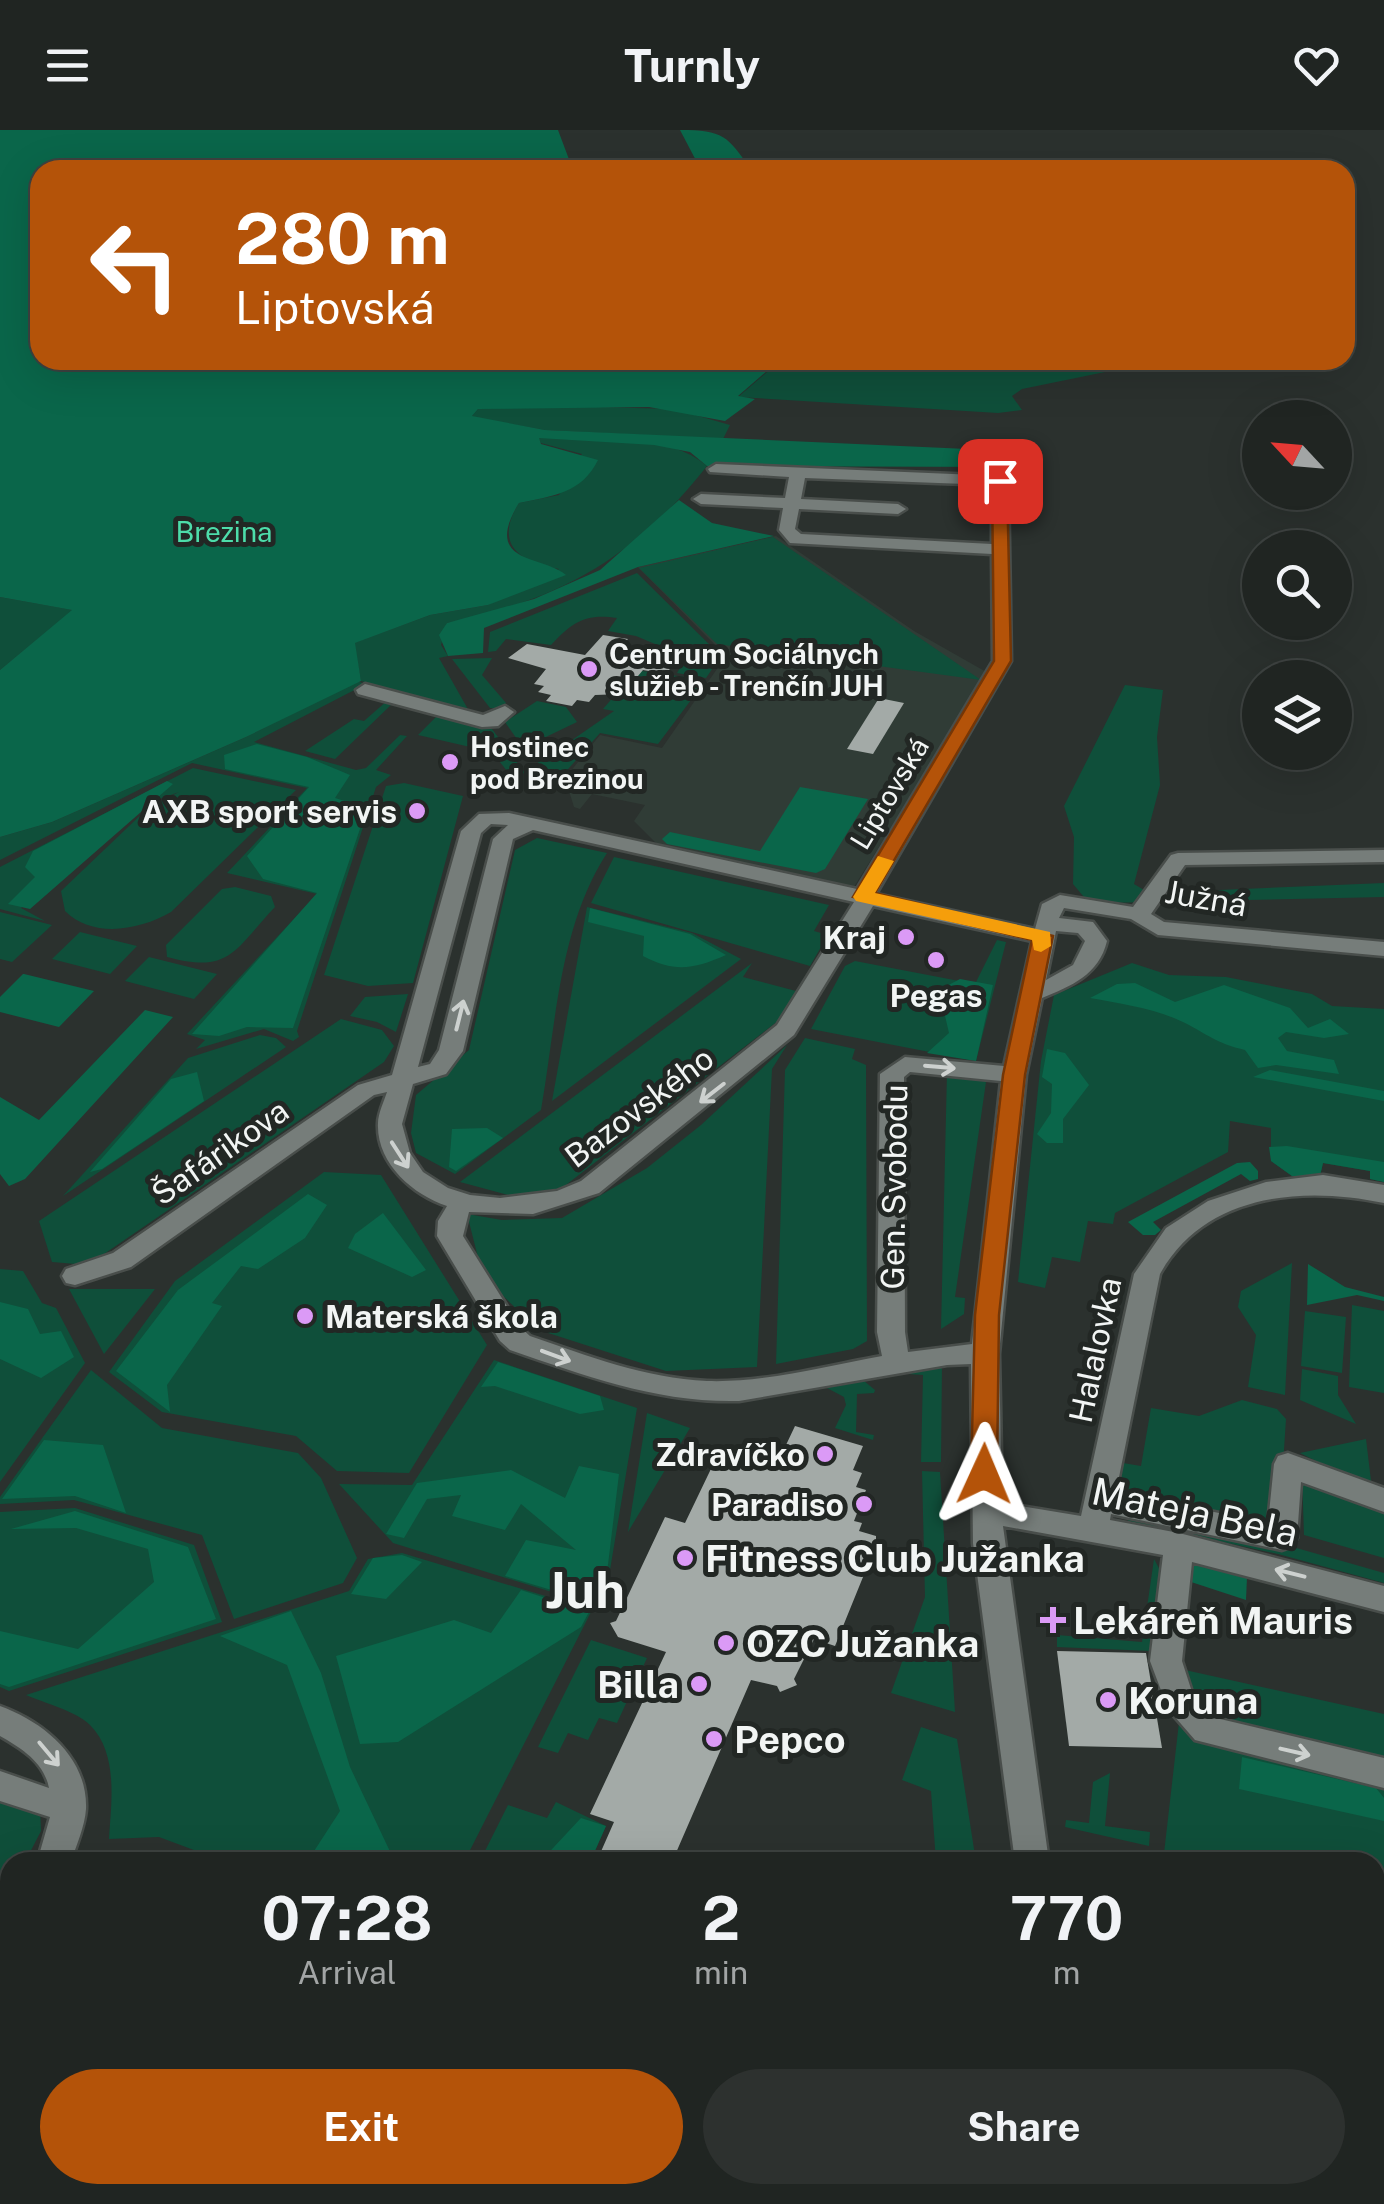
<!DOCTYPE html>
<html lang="en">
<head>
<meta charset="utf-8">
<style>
	:root { --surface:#202522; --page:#2d312f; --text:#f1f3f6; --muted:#a2a5a5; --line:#3d4240; --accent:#b45309 }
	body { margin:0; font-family:"Public Sans",sans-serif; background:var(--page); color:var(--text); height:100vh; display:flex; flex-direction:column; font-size:38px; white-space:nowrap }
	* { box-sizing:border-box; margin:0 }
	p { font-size:32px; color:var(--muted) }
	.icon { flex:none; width:55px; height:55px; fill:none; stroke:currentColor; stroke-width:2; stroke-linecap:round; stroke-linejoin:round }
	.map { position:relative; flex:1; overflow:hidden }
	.sheet { position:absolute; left:0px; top:1722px; width:1385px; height:352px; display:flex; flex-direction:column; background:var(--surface); border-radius:30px 30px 0 0; box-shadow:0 10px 40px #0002,0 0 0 2px var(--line) }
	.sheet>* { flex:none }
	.guide { position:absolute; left:30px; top:30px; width:1325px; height:210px; border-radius:30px; box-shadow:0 10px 40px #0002,0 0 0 2px var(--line); background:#b45309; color:#fff; overflow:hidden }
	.needle { width:65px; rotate:296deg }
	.tools { position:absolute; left:1242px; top:270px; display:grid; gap:20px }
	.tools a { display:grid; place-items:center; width:110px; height:110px; border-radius:50%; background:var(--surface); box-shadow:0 10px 40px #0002,0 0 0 2px var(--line); font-size:50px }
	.pin { position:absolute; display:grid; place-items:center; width:85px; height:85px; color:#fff; margin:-42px; border-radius:20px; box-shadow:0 5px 15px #0006 }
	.me { position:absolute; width:110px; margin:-55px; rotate:1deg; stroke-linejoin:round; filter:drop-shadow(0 0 8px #0008) }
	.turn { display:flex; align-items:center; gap:35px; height:210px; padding:0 40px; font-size:45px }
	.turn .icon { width:130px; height:130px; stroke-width:2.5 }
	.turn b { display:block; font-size:70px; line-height:85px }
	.eta { display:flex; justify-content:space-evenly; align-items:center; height:170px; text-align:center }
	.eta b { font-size:60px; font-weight:700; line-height:70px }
	.button { display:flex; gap:20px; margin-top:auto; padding:20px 40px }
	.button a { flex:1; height:115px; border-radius:60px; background:var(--accent); color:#fff; font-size:40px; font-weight:700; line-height:115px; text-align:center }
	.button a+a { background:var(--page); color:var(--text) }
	header { display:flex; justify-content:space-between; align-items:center; height:130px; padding:0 40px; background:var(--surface); font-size:45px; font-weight:700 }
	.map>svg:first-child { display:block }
	.built { fill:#303c36 }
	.green { fill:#0f4f3a }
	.forest { fill:#0a664a }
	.building { fill:#a3aaa7 }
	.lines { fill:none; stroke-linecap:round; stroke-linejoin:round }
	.minor-casing { stroke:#494e4b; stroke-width:5 }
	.minor { fill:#767d7a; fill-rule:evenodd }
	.oneway { stroke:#cdd1cf }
	.route { fill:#b45309; stroke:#753606; stroke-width:2.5 }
	.slow { fill:#f59e0b }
	.poi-dot { fill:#db9af6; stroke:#222724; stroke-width:4 }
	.labels { text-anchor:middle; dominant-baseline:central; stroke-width:10; stroke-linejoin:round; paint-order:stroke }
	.far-park-label { font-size:28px; fill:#4dddaa; stroke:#222724 }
	.far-poi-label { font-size:28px; font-weight:bold; fill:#f2f5f4; stroke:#222724; text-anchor:start }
	.far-street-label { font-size:28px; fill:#f2f5f4; stroke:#222724 }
	.poi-label { font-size:32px; font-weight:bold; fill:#f2f5f4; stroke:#222724; text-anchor:end }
	.street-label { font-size:32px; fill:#f2f5f4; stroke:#222724 }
	.near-street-label { font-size:38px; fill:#f2f5f4; stroke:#222724 }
	.near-poi-label { font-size:38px; font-weight:bold; fill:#f2f5f4; stroke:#222724; text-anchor:start }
	.near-district-label { font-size:50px; font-weight:bold; fill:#f2f5f4; stroke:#222724 }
</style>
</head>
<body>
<header><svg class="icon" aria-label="menu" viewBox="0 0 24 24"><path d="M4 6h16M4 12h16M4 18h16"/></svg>Turnly<svg class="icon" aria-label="heart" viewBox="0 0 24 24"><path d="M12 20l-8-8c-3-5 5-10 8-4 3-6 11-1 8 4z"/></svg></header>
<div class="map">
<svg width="1384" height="2074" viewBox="0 0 1384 2074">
	<rect width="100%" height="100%" fill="#2b312e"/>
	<!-- built -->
	<path class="built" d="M776 406 914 501 988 543 852 760 662 719 634 691 645 675 592 664 580 679 574 677 565 648 600 605 662 618 726 526 638 437Z"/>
	<!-- green -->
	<g class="green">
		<path d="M792 230H1153L1154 232 1022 259 1012 266 1022 280 998 283 738 267 773 237Z"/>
		<path d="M556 276 674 279 730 295 723 309 545 300 471 287 478 279Z"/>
		<path d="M550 305C599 309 669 303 707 336 635 428 559 470 447 493L441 515 448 526 439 528 469 581 361 551 354 513 430 485 488 475 559 439C520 432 493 415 519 373L559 365 582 324 541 313 538 308Z"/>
		<path d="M773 407 981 550 717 514 639 438Z"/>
		<path d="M637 443 721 526 706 548 677 543 686 527 636 506 608 501 617 488C586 483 572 492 551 515L506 509 496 521 488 522 490 502Z"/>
		<path d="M0 467 73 480 0 540Z"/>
		<path d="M492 528 482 545 506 573 500 579 490 578 452 529Z"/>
		<path d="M635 540 706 550 658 614 600 603 554 655 533 625 552 615 562 617 614 581 603 579 616 564 626 566 639 550 629 547Z"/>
		<path d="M356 551 366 554 254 612 356 640 366 638 400 605 407 606 376 640 391 645 376 657 297 901 299 907 293 911 264 899 196 919 205 910 187 904 317 764 227 743 307 658 192 633 0 730V707L52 692 246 607Z"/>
		<path d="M1125 555 1163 560 1157 607 1160 655 1134 754 1149 763 1384 753V767L1103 773 1094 779 1073 754 1074 707 1064 676Z"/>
		<path d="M388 570 394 572 335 629 305 621 354 589 364 591Z"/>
		<path d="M537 571 566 577 577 592 523 618 505 592Z"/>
		<path d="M440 583 489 595 525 643 511 646 492 622 418 605Z"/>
		<path d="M193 638 296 660 171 782C140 800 93 809 65 781L61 761 148 678 179 662 154 671 146 670 21 778 45 791 0 779V737Z"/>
		<path d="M404 653 463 666 413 853 368 856 324 845 386 656Z"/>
		<path d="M537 708 607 723C559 797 556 894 541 980L455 1044 416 1023 411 1003 416 965 469 920 515 720Z"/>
		<path d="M614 727 829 775 814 801 828 805 810 836 591 773Z"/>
		<path d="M235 757 271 766 275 777C234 820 231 844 167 827L166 815 222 759Z"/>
		<path d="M587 777 692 803 741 829 552 971Z"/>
		<path d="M0 782 52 795 12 832 0 829Z"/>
		<path d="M80 802 137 816 110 844 52 829Z"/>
		<path d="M997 810 1006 812 976 931 811 899 845 836 855 831 975 854Z"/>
		<path d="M149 827 217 844 194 869 125 851Z"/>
		<path d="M752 833 743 847 796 861 778 891 562 1058 516 1067 460 1052Z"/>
		<path d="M1132 833 1169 845 1226 847 1312 864 1332 876 1384 879V1052L1370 1049V1041L1323 1033 1320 1046H1292L1271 1031V998L1230 991 1228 1022 1115 1083 1113 1094 1088 1091 1080 1132 1052 1127 1045 1158 1018 1152 1041 931 1054 865Z"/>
		<path d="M408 864 396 902 377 892 350 886 365 867Z"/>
		<path d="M341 889 382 900 394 916 384 932 88 1135 52 1132 39 1091Z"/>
		<path d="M260 905 276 908 286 917 63 1066 188 928Z"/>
		<path d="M805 908 855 919 852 929 866 935 867 1211 853 1219 776 1234 785 940Z"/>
		<path d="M787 915 772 939 757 1237 666 1241 539 1200 483 1147 467 1084 502 1090 562 1088 647 1038 701 995Z"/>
		<path d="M947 942 987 945 955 1167 965 1168 964 1184 941 1199Z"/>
		<path d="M324 1042 381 1045 487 1215 409 1343 337 1341 296 1306 162 1282 109 1242 175 1151Z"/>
		<path d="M1292 1133 1285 1265 1248 1257 1256 1205 1238 1177 1241 1161Z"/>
		<path d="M0 1139 23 1141 42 1173 56 1178 85 1233 0 1352Z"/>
		<path d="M69 1159H155L104 1224Z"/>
		<path d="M1352 1175 1384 1181V1263L1349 1257Z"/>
		<path d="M1305 1181 1346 1187 1342 1243 1301 1236Z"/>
		<path d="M494 1230 637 1278 608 1452 597 1476 393 1413 339 1354 412 1355Z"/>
		<path d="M942 1233 941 1332H921L923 1245 908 1244 907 1236Z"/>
		<path d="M1302 1239 1338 1246V1265L1356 1294 1300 1270Z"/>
		<path d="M91 1240 162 1298 298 1323 321 1348 357 1428 343 1453 234 1489 202 1405 74 1370 0 1374V1367Z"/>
		<path d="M864 1251 875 1260 874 1263 857 1264 856 1302 874 1305 873 1310 835 1298 846 1275 844 1267 827 1258Z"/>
		<path d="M1242 1270 1277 1279 1286 1289 1279 1396 1119 1365 1123 1333 1141 1336 1151 1278 1199 1286Z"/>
		<path d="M647 1283 690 1298 628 1402Z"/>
		<path d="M1366 1309 1372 1359 1300 1323Z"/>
		<path d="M922 1341 940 1342 955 1582 891 1563 925 1467Z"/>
		<path d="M1302 1344 1384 1375V1428L1304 1405Z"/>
		<path d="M75 1378 194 1415 222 1492 9 1561 0 1557V1382Z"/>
		<path d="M1131 1381 1279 1413 1384 1443V1453L1278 1424 1128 1391Z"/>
		<path d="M402 1423 592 1480 464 1732H226L159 1707 109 1709C111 1674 119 1624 90 1595 76 1581 44 1573 26 1565L349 1461 368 1429Z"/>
		<path d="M1154 1429 1161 1442 1151 1521 1057 1517V1505L1142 1512Z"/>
		<path d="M591 1510 647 1528 617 1593 599 1588 588 1610 568 1603 558 1623 538 1617Z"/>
		<path d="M1185 1540 1384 1584V2074H1131L1129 2065H1375V1732H1163Z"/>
		<path d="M921 1597 957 1609 976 1732H936L931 1661 902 1650Z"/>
		<path d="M1110 1643 1105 1696 1150 1702 1149 1716 1065 1697 1066 1690 1089 1693 1093 1652Z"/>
		<path d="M0 1664 40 1678 41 1701 25 1732H10V1749L0 1758Z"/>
		<path d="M556 1672 606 1696 590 1732 481 1729 508 1675 547 1688Z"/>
		<path d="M10 1917V2065H238L233 2074H0V1933Z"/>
		<path d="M314 2065H594L590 2074H310Z"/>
		<path d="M703 2065H803L825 2074H699Z"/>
	</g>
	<!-- forest -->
	<g class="forest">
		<path d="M0 0H558L573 40H40V230H788L774 235 738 266 755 269 725 291 649 277 478 279 472 286 545 300 1012 321 1030 329 1018 337 707 336 690 322 654 315 539 308 541 314 598 330C582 363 553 366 519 373 481 435 544 425 566 445L488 475 430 485 355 513 361 551 246 607 52 692 0 707V540L72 480 0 467Z"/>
		<path d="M680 0C723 0 728 6 751 40H701Z"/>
		<path d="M679 370 712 393 774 406 638 437 484 498 483 523 448 526 439 505 447 493 534 469 600 440Z"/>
		<path d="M257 614 307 627 350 645 335 668 367 678 293 898 247 897 219 906 192 904 317 763 263 749 247 726 309 657 225 639 224 625Z"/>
		<path d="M167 651 173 654 30 779 8 774 35 747 25 737 33 721Z"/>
		<path d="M800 657 868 669 825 739 816 743 667 714 662 709 670 702 760 721Z"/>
		<path d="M590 778 690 804 726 825C694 839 675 843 643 826L644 806 588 792Z"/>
		<path d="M23 844H24L94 861 59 897 0 882V867Z"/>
		<path d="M960 849 993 855 976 931 927 923 949 903 939 860Z"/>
		<path d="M1135 853 1175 872 1224 855 1290 878 1308 898 1330 889 1349 904 1324 908 1286 902 1278 908 1287 921 1334 930 1339 944 1276 935 1258 938 1245 920C1219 914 1211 907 1189 895 1159 879 1123 874 1090 868L1117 854Z"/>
		<path d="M145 880 173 887 25 1049 9 1056 0 1044V967L39 990Z"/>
		<path d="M1047 919 1065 923 1089 955 1063 989V1013H1047L1037 1004 1051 983 1052 954 1042 947Z"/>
		<path d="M1270 940 1384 961V971L1253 947Z"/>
		<path d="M197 942 204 971 102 1039 90 1042 171 949Z"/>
		<path d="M487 998 503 1008 456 1041 449 1037 452 999Z"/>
		<path d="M1287 1016 1384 1032V1052L1370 1049V1041L1323 1033 1320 1046H1292L1271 1031 1269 1017Z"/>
		<path d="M1250 1032 1258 1041V1049L1250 1051 1241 1044 1153 1092 1161 1100 1155 1105H1143L1128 1092 1237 1033Z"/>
		<path d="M308 1064 327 1075 305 1108 258 1139 241 1136 212 1173 222 1176 167 1255 170 1282 116 1241 178 1160Z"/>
		<path d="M383 1083 426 1140 412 1147 348 1118 355 1104Z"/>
		<path d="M1308 1134 1345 1157 1384 1167V1171L1357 1165 1307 1175Z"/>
		<path d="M0 1172 28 1179 40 1204 61 1201 74 1227 41 1248 0 1229Z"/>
		<path d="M498 1232 600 1266 604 1280 580 1284 495 1256 481 1257Z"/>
		<path d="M44 1310 103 1315 126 1383 75 1366 2 1369Z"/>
		<path d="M579 1336 619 1344 606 1451 595 1473 505 1446 526 1410 576 1420 521 1374 505 1400 452 1386 461 1365 427 1369 404 1408 386 1404 417 1353 511 1340 565 1368Z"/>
		<path d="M75 1381 188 1417 216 1489 9 1557 0 1554V1501L78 1519 154 1452 148 1419 76 1398 11 1399Z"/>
		<path d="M402 1425 422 1432 386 1469 351 1464 373 1428Z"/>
		<path d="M1196 1429 1247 1447 1246 1470 1185 1450 1184 1440Z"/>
		<path d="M521 1460 589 1482 581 1497 398 1612 360 1614 336 1526 454 1490 491 1503Z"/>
		<path d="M291 1481 321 1543 350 1637 395 1732H307L340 1681 287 1535 220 1506Z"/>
		<path d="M1242 1627 1376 1658 1384 1668V1691L1239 1659Z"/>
		<path d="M581 1688 606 1696 590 1732H540Z"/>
	</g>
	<!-- building -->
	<g class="building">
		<path d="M603 505 628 509 623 515 646 519 641 525 676 531 666 544 643 540 623 564 595 565 589 572 577 570 572 576 546 571 551 565 538 562 544 556 534 554 546 539 508 528 527 514 585 525Z"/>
		<path d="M879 568 904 573 873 624 847 619Z"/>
		<path d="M795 1296 863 1316 853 1340 862 1343 856 1357 866 1360 854 1391 862 1393 859 1401 876 1406V1415L835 1516 814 1509 794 1549 797 1555 780 1562 777 1556 751 1550 672 1732 648 1724 644 1732H616L599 1726 614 1692 590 1684 666 1522 618 1507 610 1493 616 1491 665 1387 685 1393 721 1318 777 1334Z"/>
		<path d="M1057 1521 1146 1523 1162 1618 1069 1616Z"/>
	</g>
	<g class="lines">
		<!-- minor casing -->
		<g class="minor-casing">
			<g id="minor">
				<path d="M716 334 1000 346 1008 351 1011 531 876 764 1035 799 1042 774 1060 765 1133 777 1171 725 1178 723 1384 720V732L1185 735 1151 784 1164 792 1384 812V826L1158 805 1131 789 1064 778 1059 788 1093 792 1107 811C1099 845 1071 856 1042 868L1026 945 999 1224 1002 1373 1081 1386 1134 1144 1166 1098 1208 1071 1266 1052 1323 1045 1384 1055V1073C1303 1056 1205 1063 1160 1144L1116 1362 1268 1393 1274 1334 1278 1326 1288 1323 1384 1358V1382L1301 1352 1297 1408 1293 1416 1282 1420 1111 1384 1110 1390 1179 1403 1384 1456V1482L1192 1432 1182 1531 1192 1562 1216 1588 1384 1628V1658L1195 1610 1168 1579 1150 1531 1163 1425 1003 1396 1049 1732H1015L973 1413 971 1234 947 1235 739 1271C658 1273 586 1246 510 1220L500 1211 437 1106 438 1091 447 1076C413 1065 376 1033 378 993 378 984 384 971 387 962L374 965 131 1137 75 1155 66 1153 62 1146 66 1139 113 1123 358 955 392 945 461 701 479 684 509 683 857 759 993 531 992 424 790 413 779 400 783 378 701 374 693 369 701 364 785 368 789 347 710 342 708 339ZM805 348 992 355V414L801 404 795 399 799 379 898 384 906 379 898 374 801 369ZM491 694 508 695 493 709 439 920 430 934 418 937 481 703ZM533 700 854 772 777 895 581 1051 557 1061 500 1068 470 1065 448 1058 423 1042 410 1023 402 994 413 954 446 944 463 921 513 709ZM873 776 1032 811 1004 936 905 927 880 944 877 1202 882 1226C825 1236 765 1253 707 1251 645 1248 588 1226 530 1206L520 1197 463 1106 469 1082 533 1084 599 1063 794 905ZM1056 801 1078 803 1085 811 1073 835 1046 850ZM910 942 1001 951 972 1214 908 1222 905 1202 904 947Z"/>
				<path d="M365 554 483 585 505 576 514 582 498 596 482 597 358 564 356 560Z"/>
				<path d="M0 1576C44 1592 88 1628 86 1679 85 1696 76 1716 71 1732H37L50 1687 0 1671V1641L49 1658C44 1632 21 1618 0 1606Z"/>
				<path d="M10 1777V1814L0 1817V1781Z"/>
				<path d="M1375 1912 1384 1914V1950L1375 1948Z"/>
				<path d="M633 2065H672L669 2074H630Z"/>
				<path d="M1075 2065H1113L1115 2074H1077Z"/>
			</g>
		</g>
		<!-- minor -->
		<use href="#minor" class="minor"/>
	</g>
	<!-- one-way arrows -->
	<defs><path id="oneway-shaft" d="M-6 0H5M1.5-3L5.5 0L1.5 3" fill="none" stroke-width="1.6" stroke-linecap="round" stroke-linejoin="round" transform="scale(2.5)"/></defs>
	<g class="oneway">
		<use href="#oneway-shaft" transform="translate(460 885) rotate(-76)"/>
		<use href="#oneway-shaft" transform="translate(940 937) rotate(5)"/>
		<use href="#oneway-shaft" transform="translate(712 963) rotate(142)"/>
		<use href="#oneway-shaft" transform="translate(400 1025) rotate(57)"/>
		<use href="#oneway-shaft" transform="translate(556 1226) rotate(20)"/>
		<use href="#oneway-shaft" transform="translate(1290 1443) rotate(-166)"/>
		<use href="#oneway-shaft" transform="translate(1295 1622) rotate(13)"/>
		<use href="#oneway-shaft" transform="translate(49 1624) rotate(50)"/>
	</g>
	<!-- route -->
	<path class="route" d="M1000 347 1007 351 1011 531 875 763 1053 806 1025 945 999 1185 997 1344 984 1354 971 1344 975 1185 1003 945 1032 810 853 767 994 531 992 351Z"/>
	<!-- slow -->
	<path class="slow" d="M878 726 894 731 875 763 1050 802 1051 816 1041 822 1034 820 1032 810 856 771 853 767Z"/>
	<!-- markers -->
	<g class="poi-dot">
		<circle cx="589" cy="539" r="10"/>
		<circle cx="450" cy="632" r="10"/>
		<circle cx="417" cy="681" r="10"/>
		<circle cx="906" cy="807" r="10"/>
		<circle cx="936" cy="830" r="10"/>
		<circle cx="305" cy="1186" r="10"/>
		<circle cx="825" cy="1324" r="10"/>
		<circle cx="864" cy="1374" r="10"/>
		<circle cx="685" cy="1428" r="10"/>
		<path d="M1048 1475h10v10h10v10h-10v10h-10v-10h-10v-10h10z"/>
		<circle cx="726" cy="1513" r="10"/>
		<circle cx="699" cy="1554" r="10"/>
		<circle cx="1108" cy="1570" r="10"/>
		<circle cx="714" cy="1609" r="10"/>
	</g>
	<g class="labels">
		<!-- far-park labels -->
		<g class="far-park-label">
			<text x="224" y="401">Brezina</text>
		</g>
		<!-- far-poi labels -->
		<g class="far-poi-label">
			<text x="609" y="523">Centrum Sociálnych<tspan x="609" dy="32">služieb - Trenčín JUH</tspan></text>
			<text x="470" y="616">Hostinec<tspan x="470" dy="32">pod Brezinou</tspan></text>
		</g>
		<!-- far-street labels -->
		<g class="far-street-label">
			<text transform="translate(889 663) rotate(-59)">Liptovská</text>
		</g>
		<!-- poi labels -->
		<g class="poi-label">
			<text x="397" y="681">AXB sport servis</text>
			<text x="886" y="807">Kraj</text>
			<text x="936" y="865" text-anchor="middle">Pegas</text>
			<text x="325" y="1186" text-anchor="start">Materská škola</text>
			<text x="805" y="1324">Zdravíčko</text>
			<text x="844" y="1374">Paradiso</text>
		</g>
		<!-- street labels -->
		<g class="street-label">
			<text transform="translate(1206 768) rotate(10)">Južná</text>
			<text transform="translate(639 977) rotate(-37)">Bazovského</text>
			<text transform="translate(220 1022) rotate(-35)">Šafárikova</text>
			<text transform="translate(894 1057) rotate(-89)">Gen. Svobodu</text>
			<text transform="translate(1095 1220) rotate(-78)">Halalovka</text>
		</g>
		<!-- near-street labels -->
		<g class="near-street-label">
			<text transform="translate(1195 1382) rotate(12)">Mateja Bela</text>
		</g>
		<!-- near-poi labels -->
		<g class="near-poi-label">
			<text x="705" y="1428">Fitness Club Južanka</text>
			<text x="1073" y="1490">Lekáreň Mauris</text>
			<text x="746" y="1513">OZC Južanka</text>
			<text x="679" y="1554" text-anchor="end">Billa</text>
			<text x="1128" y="1570">Koruna</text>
			<text x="734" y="1609">Pepco</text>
		</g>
		<!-- near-district labels -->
		<g class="near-district-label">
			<text x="585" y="1459">Juh</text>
		</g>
	</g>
</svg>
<div class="tools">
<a><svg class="needle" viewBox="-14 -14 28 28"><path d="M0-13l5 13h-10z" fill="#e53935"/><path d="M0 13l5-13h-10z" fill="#a2a5a5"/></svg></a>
<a><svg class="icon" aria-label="search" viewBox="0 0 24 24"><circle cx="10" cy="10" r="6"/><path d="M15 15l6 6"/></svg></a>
<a><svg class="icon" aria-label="layers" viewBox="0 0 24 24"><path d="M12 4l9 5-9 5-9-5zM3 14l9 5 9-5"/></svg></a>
</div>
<div class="pin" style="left:1000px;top:351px;background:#d93025"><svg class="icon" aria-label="arrive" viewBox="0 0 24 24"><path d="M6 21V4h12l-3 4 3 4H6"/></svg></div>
<svg class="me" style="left:984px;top:1344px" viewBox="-20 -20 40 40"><path d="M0-17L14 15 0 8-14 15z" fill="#b45309" stroke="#fff" stroke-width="4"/></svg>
<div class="guide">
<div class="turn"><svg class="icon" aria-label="left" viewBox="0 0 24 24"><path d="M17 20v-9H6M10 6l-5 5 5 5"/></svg><div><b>280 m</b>Liptovská</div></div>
</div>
<section class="sheet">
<div class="eta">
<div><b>07:28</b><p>Arrival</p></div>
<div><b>2</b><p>min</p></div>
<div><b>770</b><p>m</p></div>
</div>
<div class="button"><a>Exit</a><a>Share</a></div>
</section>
</div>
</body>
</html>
